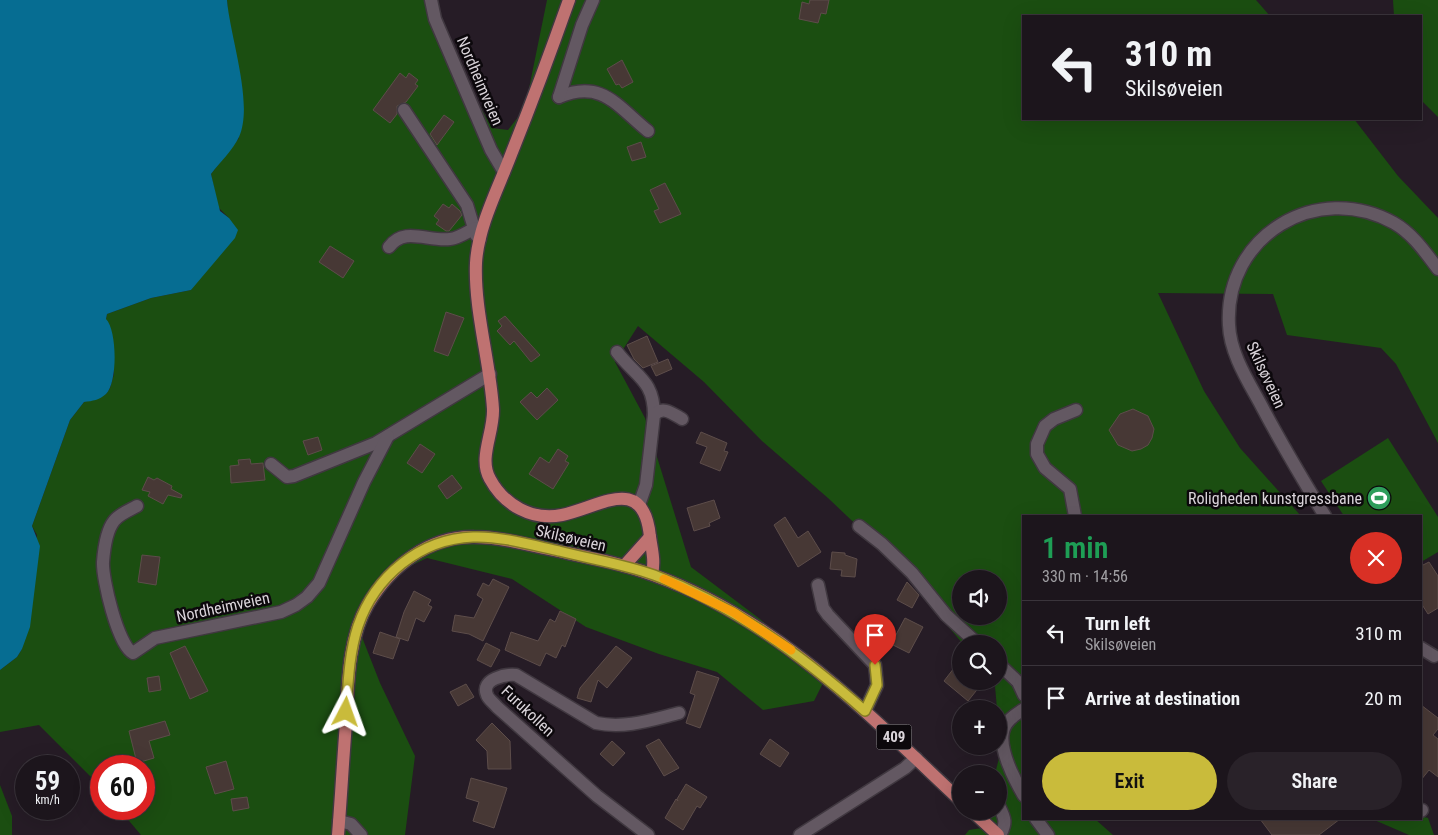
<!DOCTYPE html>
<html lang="en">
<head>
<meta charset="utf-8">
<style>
	:root { --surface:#1c151c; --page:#292229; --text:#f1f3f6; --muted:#a09fa3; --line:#3a343b; --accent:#c9bb3b }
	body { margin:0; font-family:"Roboto Condensed",sans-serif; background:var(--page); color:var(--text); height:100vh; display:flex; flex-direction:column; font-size:19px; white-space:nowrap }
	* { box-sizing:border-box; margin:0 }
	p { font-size:16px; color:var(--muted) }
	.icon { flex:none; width:28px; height:28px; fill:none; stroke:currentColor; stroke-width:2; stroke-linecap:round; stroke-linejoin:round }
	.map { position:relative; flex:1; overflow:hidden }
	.details { position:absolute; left:1022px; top:515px; width:400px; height:305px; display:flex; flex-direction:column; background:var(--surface); border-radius:0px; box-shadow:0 5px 20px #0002,0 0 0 1px var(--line) }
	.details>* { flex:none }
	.banner { position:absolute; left:1022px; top:15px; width:400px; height:105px; border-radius:0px; box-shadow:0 5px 20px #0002,0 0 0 1px var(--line); background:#1c151c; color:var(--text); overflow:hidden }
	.controls { position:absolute; left:952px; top:570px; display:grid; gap:10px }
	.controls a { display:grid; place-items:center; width:55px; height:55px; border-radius:50%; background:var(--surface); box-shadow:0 5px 20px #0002,0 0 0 1px var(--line); font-size:25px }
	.speed { position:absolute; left:15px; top:755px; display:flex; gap:10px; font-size:25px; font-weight:700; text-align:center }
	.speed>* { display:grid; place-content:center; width:65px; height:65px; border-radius:50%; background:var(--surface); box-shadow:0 5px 20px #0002,0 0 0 1px var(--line); line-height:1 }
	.speed small { font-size:12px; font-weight:400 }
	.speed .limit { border:8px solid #d22; background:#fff; color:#111 }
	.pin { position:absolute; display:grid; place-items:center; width:42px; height:42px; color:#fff; margin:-51px -21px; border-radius:50% 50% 50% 0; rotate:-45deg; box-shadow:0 0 5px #0007 }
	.pin .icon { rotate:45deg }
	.me { position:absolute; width:55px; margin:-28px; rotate:4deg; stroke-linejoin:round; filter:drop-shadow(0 0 4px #0008) }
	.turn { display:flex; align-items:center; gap:18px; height:105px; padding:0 20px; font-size:22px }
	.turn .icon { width:65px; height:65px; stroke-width:2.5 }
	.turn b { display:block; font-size:35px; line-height:42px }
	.round { display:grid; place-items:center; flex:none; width:52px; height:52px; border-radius:26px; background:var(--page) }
	.overview { display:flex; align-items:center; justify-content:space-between; height:85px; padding:0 20px }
	h1 { font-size:30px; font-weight:600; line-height:38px; color:#1e9e55 }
	.primary-button { display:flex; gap:10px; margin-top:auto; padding:10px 20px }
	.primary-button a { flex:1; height:58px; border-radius:30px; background:var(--accent); color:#111; font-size:20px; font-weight:600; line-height:58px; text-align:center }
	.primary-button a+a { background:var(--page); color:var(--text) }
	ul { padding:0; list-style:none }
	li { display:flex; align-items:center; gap:15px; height:65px; padding:0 20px; border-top:1px solid var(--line) }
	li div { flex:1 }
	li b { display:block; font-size:19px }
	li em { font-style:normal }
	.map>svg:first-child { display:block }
	.green { fill:#1b4e11; fill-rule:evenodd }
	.water { fill:#066d92 }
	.building { fill:#473835; stroke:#5d4d4a }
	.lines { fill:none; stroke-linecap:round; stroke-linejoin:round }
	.minor-casing { stroke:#403840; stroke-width:15 }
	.major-casing { stroke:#403840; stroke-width:15 }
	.minor { stroke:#635862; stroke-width:12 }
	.major { stroke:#bf7271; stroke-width:12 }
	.route-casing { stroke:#837a26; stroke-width:12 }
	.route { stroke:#c9bb3b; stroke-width:9 }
	.slow { stroke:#f59e0b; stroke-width:9 }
	.labels { text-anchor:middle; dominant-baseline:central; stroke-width:5; stroke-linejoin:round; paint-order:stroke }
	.shield { fill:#0c080c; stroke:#9c979c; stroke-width:1 }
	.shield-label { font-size:15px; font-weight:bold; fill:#dad4da }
	.street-label { font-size:16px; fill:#dad4da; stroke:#0c080c }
	.poi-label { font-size:16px; fill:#dad4da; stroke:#0c080c; text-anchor:end }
</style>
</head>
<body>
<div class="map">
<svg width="1438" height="835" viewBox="0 0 1438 835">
	<rect width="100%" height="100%" fill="#261c26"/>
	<!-- green -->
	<g class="green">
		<path d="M227 0H433L450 52 492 128 508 130 525 108 547 0H1256L1270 16H1024V119H1354L1398 176 1438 218V443L1396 364 1381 348 1287 335 1273 294 1158 293 1204 391 1240 448 1301 516H1024V819H1095L1113 835H965L969 830 982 828 986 811H999V774H995L1000 754 999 709H997L995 686 991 681H999V644H963L887 554 828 498 762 441 704 382 638 326 615 362 645 418 691 567 760 619 825 679 814 701 763 710 717 672 659 654 586 627 512 579 427 558 381 580 360 632 380 683 415 756 405 835H141L119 809H144V766H101V787L39 725 0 732V670L17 657 22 649 37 535 32 526 70 420 84 402 106 394 110 388 114 374 106 319 107 314 151 298 191 290 229 218 218 207 211 174 239 138ZM961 579H999V616H961Z"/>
		<path d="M1393 0H1438V117L1421 100V16H1394Z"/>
		<path d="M1388 438 1438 517V552L1421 562V516H1344L1321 481Z"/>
		<path d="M0 785 12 816V835H0Z"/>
		<path d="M1421 816 1428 818 1434 835H1409L1372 819H1421Z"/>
	</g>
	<!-- water -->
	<path class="water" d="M0 0H227C230 37 254 104 239 137 233 150 220 162 211 174L220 211 229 218 238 230 235 238 191 290 151 298 107 314 106 319C117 330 118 382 106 394 99 400 93 401 84 402L70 420 32 526 40 546 30 627 22 649 17 657 0 670Z"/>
	<!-- building -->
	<g class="building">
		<path d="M810 0H829L826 14 821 13 818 23 799 19 802 2 809 4Z"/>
		<path d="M622 60 633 82 622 88 619 84 616 85 607 69Z"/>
		<path d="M400 73 406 78 409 73 418 80 415 84 418 86 406 102 397 106V114L390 123 373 110Z"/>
		<path d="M444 115 454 122 437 145 430 134Z"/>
		<path d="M641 142 646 157 632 161 627 147Z"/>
		<path d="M665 183 681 214 660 223 654 211 659 209 650 190Z"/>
		<path d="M443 204 449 208 452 204 460 211 462 215 449 231H446L436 224 439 220 434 216Z"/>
		<path d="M330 246 354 261 343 278 319 262Z"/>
		<path d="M446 312 464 318 448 356 434 351Z"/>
		<path d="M505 316 540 355 531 362 514 341 510 345 497 331 502 326 498 321Z"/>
		<path d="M647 336 658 362 643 368 634 359 627 345Z"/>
		<path d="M668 359 672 369 656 376 651 366Z"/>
		<path d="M547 388 558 400 537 420 520 402 531 392 537 398Z"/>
		<path d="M1133 409 1148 416 1154 429 1152 438 1148 445 1141 449 1132 451 1118 445 1109 430 1120 414Z"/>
		<path d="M701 432 727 443 724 451 728 452 720 471 700 463 707 447 696 443Z"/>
		<path d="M318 437 322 450 308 455 303 441Z"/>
		<path d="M420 444 435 454 422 473 407 463Z"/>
		<path d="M558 449 568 456 565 461 569 463 553 489 529 474 540 457 549 463Z"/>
		<path d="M250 459 251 464 263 463 265 480 231 483 230 466 239 465 238 460Z"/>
		<path d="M452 475 462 488 447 499 438 486Z"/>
		<path d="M148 477 154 480 157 478 172 486 171 489 182 495 181 498 168 495 163 504 148 496 150 492 142 490Z"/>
		<path d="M714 500 720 518 709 523 710 526 694 531 687 508Z"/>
		<path d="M785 517 798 538 808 531 821 552 798 567 774 525Z"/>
		<path d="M832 552 845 553V555L857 559 855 577 841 576 842 570 830 569Z"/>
		<path d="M142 555 160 557 156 585 138 582Z"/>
		<path d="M1429 562 1438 576V608L1428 614 1421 603V566Z"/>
		<path d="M493 579 509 587 483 641 469 634 452 631 455 615 474 618 483 599 477 595 483 583 489 586Z"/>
		<path d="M907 582 919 595 912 608 897 600Z"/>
		<path d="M414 591 431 600 428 605 432 607 424 622 416 618 408 641 396 637 404 612Z"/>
		<path d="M560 611 576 619 565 647 562 645 556 658 546 653 540 666 505 650 511 632 538 641 550 619 555 622Z"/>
		<path d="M905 618 923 627 909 653 891 644Z"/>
		<path d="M380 632 400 639 393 659 373 653Z"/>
		<path d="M486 643 500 650 491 667 477 660Z"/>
		<path d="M185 646 208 691 190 699 170 653Z"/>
		<path d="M616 646 632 658 607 688 598 680 591 702 577 698 580 688Z"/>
		<path d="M961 659V681H984L968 701 944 681Z"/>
		<path d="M697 671 719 678 700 728 686 723 695 695 690 693Z"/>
		<path d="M159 676 161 690 149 692 147 678Z"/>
		<path d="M466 684 474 697 458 706 450 692Z"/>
		<path d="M1421 705 1438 718V729L1433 735 1438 739V777L1429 770 1421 780Z"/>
		<path d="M165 721 170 735 149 741 154 758 137 763 129 731Z"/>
		<path d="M492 723 510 741 511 769H488L487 751 476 740Z"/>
		<path d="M659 739 679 768 664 776 646 746Z"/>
		<path d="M770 739 789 753 780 767 760 754Z"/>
		<path d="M612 741 625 753 613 766 600 754Z"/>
		<path d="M226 761 234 789 215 794 206 767Z"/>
		<path d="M471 778 507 788 494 828 473 821 479 802 466 798Z"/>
		<path d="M686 784 707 797 700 808 697 806 683 830 665 818 676 799 678 801 677 799Z"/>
		<path d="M247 797 249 808 233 811 231 799Z"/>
		<path d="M1260 819H1340L1319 835H1272Z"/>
	</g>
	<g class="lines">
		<!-- minor casing -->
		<g class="minor-casing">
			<g id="minor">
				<path d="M431 0 435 19 491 150 504 172"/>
				<path d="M559 97C602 79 617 106 648 131"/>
				<path d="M559 97 582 25 593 0"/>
				<path d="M404 110 467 205 476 235 480 239"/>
				<path d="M389 247C404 226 428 242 450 239 459 238 467 232 475 228"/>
				<path d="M617 352C636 377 654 380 654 415"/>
				<path d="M271 464 287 477 294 476 376 443 490 374"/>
				<path d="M639 505 646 485 654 415C663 405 673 414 682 419"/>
				<path d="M137 506C130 510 119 514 114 521 106 531 104 549 103 562 102 578 118 646 133 653L155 638 281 612 296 605 307 597 319 583 364 482 388 436"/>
				<path d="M1075 516 1070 489 1045 468 1037 454V444L1045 426 1054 419 1076 410"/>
				<path d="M1325 516C1303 480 1281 443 1261 405 1248 381 1230 353 1229 325 1224 236 1317 180 1394 223 1413 234 1425 252 1438 269"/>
				<path d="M859 526 882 544 912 573 946 615 978 644"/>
				<path d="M818 585 823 608 828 615 875 665 877 685 865 711"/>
				<path d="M1421 648 1434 656"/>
				<path d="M999 664 1018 682 1024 695"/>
				<path d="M1024 709C1015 715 1005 721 1003 732 999 750 1015 781 1024 796"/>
				<path d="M999 806C1005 818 1007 823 1000 835"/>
				<path d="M1421 811 1422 810"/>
				<path d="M1036 819 1048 835"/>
				<path d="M339 821 351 824 361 835"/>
				<path d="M648 835 597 796 497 707C494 703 488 699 487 695 480 679 506 674 516 675L596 723C625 729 651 720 679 713"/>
				<path d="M800 835 905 768 916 758"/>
			</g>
		</g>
		<!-- major casing -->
		<g class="major-casing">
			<g id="major">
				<path d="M569 0C551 51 532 102 512 152 499 187 478 226 476 263 474 310 490 361 493 409 494 433 478 458 490 479 504 505 532 521 562 515 600 507 644 473 650 537 652 550 655 561 652 574"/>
				<path d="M624 566 650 537"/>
				<path d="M972 811 998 835"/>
				<path d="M338 835C341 798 343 760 346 723 348 683 348 638 368 604 391 566 429 536 474 537 497 537 522 543 544 548 580 556 618 562 653 575 777 619 867 713 961 801"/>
			</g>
		</g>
		<!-- minor -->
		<use href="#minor" class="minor"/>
		<!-- major -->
		<use href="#major" class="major"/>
	</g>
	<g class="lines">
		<!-- route casing -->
		<g class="route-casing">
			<path id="route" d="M346 712C348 684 349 653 358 626 375 576 420 539 473 537 501 536 532 545 559 551 590 559 623 564 654 575 734 605 801 655 865 711L877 685 875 665"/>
		</g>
		<!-- route -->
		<use href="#route" class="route"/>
		<!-- slow -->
		<path class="slow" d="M664 579 733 612 791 650"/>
	</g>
	<!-- icons -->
	<defs>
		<g id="stadium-disc" transform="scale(1.25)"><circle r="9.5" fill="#2e9e5b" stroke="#0c080c"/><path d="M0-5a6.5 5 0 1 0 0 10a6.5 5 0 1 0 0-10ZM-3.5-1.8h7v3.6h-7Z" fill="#fff"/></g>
	</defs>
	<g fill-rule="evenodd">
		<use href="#stadium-disc" x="1379" y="498"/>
	</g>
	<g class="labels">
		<!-- shield labels -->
		<rect class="shield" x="876.5" y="724.5" width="35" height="25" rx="4"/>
		<g class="shield-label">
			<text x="894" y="737">409</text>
		</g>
		<!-- street labels -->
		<g class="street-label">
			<text transform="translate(480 81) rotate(67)">Nordheimveien</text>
			<text transform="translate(1266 375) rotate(65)">Skilsøveien</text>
			<text transform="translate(571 538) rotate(13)">Skilsøveien</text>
			<text transform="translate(223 607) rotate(-12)">Nordheimveien</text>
			<text transform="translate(528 711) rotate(43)">Furukollen</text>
		</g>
		<!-- poi labels -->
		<g class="poi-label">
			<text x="1362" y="498">Roligheden kunstgressbane</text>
		</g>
	</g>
</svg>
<div class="controls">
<a><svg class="icon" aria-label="sound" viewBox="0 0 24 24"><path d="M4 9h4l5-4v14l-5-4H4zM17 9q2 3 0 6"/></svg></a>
<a><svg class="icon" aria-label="search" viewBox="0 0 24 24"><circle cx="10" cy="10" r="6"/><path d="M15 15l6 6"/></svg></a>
<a>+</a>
<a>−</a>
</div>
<div class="speed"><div>59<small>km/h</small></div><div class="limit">60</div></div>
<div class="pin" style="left:875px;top:665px;background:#d93025"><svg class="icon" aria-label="arrive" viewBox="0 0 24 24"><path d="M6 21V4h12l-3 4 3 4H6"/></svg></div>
<svg class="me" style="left:346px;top:712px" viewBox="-20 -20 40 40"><path d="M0-17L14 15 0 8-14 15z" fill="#c9bb3b" stroke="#fff" stroke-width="4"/></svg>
<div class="banner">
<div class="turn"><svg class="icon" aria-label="left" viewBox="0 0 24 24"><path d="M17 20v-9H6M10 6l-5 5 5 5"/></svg><div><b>310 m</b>Skilsøveien</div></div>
</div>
<section class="details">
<div class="overview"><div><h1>1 min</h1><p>330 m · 14:56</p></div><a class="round" style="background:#d93025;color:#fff"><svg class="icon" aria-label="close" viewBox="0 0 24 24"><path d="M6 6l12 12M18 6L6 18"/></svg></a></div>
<ul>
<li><svg class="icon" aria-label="left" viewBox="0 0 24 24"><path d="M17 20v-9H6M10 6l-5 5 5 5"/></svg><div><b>Turn left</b><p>Skilsøveien</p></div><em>310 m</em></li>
<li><svg class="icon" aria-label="arrive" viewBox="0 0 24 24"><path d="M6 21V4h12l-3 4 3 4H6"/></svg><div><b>Arrive at destination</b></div><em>20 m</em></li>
</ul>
<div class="primary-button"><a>Exit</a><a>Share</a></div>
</section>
</div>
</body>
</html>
